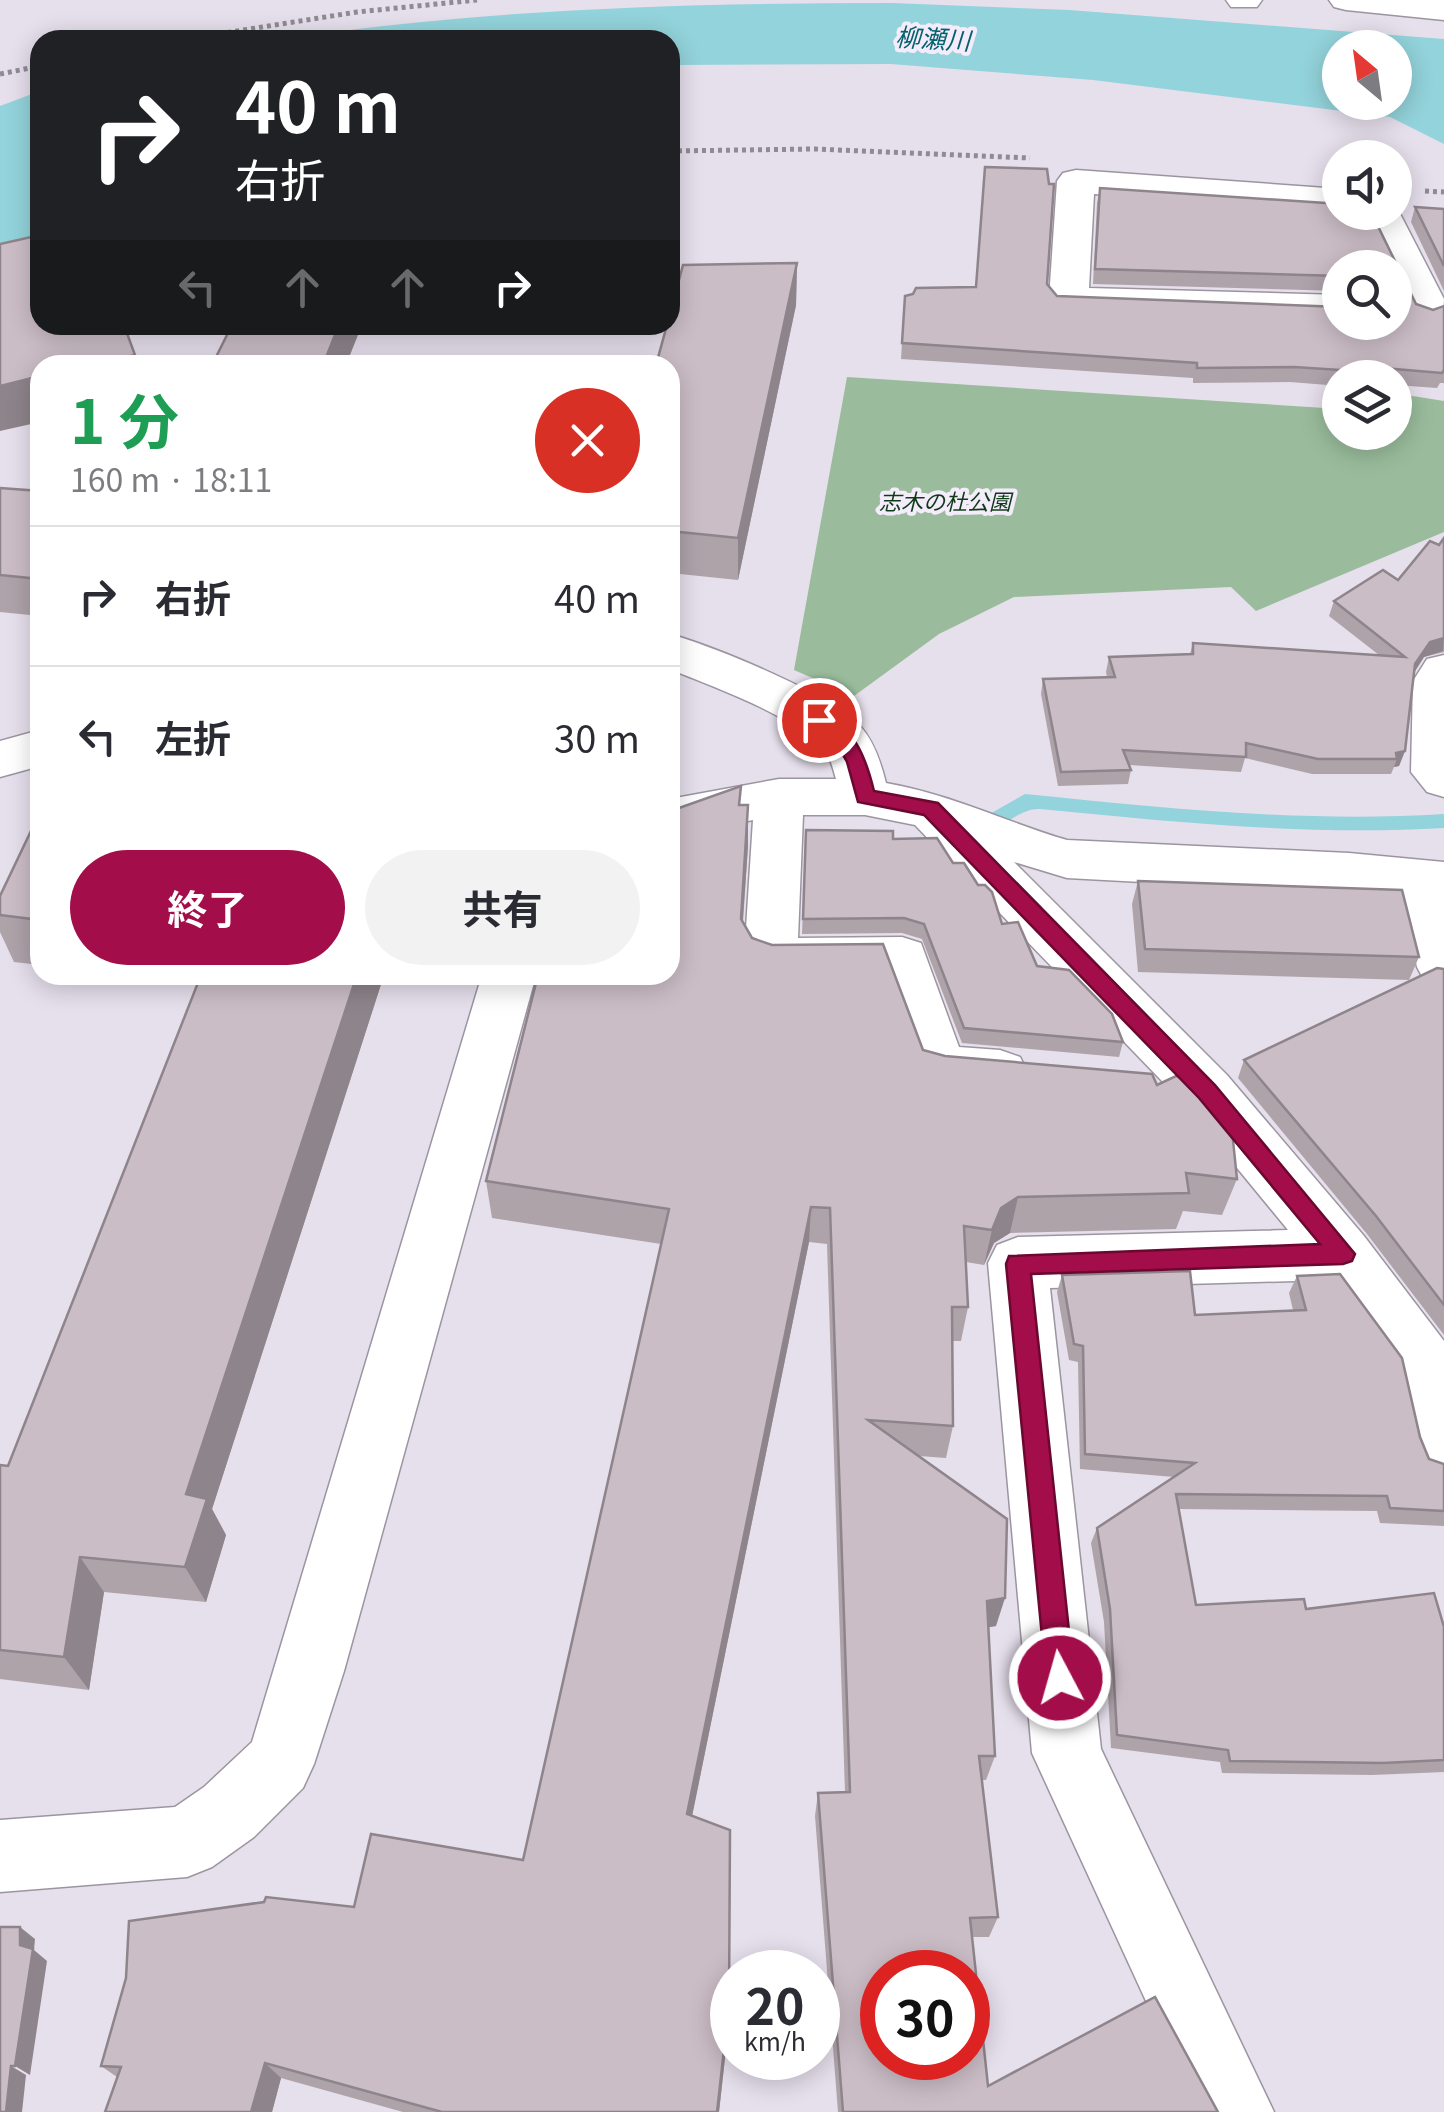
<!DOCTYPE html>
<html lang="ja">
<head>
<meta charset="utf-8">
<style>
	:root { --surface:#fff; --page:#f2f2f3; --text:#2b2b33; --muted:#7c7c81; --line:#e1e1e2; --accent:#a30d4a }
	body { margin:0; font-family:Georgia,"Noto Sans JP",serif; background:var(--page); color:var(--text); height:100vh; display:flex; flex-direction:column; font-size:38px; white-space:nowrap }
	* { box-sizing:border-box; margin:0 }
	p { font-size:32px; color:var(--muted) }
	.icon { flex:none; width:55px; height:55px; fill:none; stroke:currentColor; stroke-width:2; stroke-linecap:round; stroke-linejoin:round }
	.map { position:relative; flex:1; overflow:hidden }
	.panel { position:absolute; left:30px; top:355px; width:650px; height:630px; display:flex; flex-direction:column; background:var(--surface); border-radius:30px; box-shadow:0 5px 25px #0003 }
	.panel>* { flex:none }
	.top-card { position:absolute; left:30px; top:30px; width:650px; height:305px; border-radius:30px; box-shadow:0 5px 25px #0003; background:#202124; color:#fff; overflow:hidden }
	.needle { width:65px; rotate:331deg }
	.controls { position:absolute; left:1322px; top:30px; display:grid; gap:20px }
	.controls a { display:grid; place-items:center; width:90px; height:90px; border-radius:50%; background:var(--surface); box-shadow:0 5px 25px #0003; font-size:50px }
	.speed { position:absolute; left:710px; top:1950px; display:flex; gap:20px; font-size:50px; font-weight:700; text-align:center }
	.speed>* { display:grid; place-content:center; width:130px; height:130px; border-radius:50%; background:var(--surface); box-shadow:0 5px 25px #0003; line-height:1 }
	.speed small { font-size:25px; font-weight:400 }
	.speed .limit { border:15px solid #d22; background:#fff; color:#111 }
	.pin { position:absolute; display:grid; place-items:center; width:85px; height:85px; color:#fff; margin:-42px; border:5px solid #fff; border-radius:50%; box-shadow:0 2px 10px #0007 }
	.me { position:absolute; width:110px; margin:-55px; rotate:354deg; stroke-linejoin:round; filter:drop-shadow(0 0 8px #0008) }
	.turn { display:flex; align-items:center; gap:35px; height:210px; padding:0 40px; font-size:45px }
	.turn .icon { width:130px; height:130px; stroke-width:2.5 }
	.turn b { display:block; font-size:70px; line-height:85px }
	.lanes { display:flex; align-items:center; height:95px; padding:0 40px; background:#0003; justify-content:center; gap:50px; direction:ltr }
	.lanes .off { opacity:.35 }
	.round { display:grid; place-items:center; flex:none; width:105px; height:105px; border-radius:52px; background:var(--page) }
	.head { display:flex; align-items:center; justify-content:space-between; height:170px; padding:0 40px }
	h1 { font-size:60px; font-weight:700; line-height:75px; color:#1e9e55 }
	.action { display:flex; gap:20px; margin-top:auto; padding:20px 40px }
	.action a { flex:1; height:115px; border-radius:60px; background:var(--accent); color:#fff; font-size:40px; font-weight:700; line-height:115px; text-align:center }
	.action a+a { background:var(--page); color:var(--text) }
	ul { padding:0; list-style:none }
	li { display:flex; align-items:center; gap:30px; height:140px; padding:0 40px; border-top:2px solid var(--line) }
	li div { flex:1 }
	li b { display:block; font-size:38px }
	li em { font-style:normal }
	.map>svg:first-child { display:block }
	.green { fill:#9abc9c }
	.water { fill:#93d3db; fill-rule:evenodd }
	.lines { fill:none; stroke-linecap:round; stroke-linejoin:round }
	.stream { fill:#93d3db; fill-rule:evenodd }
	.minor-casing { stroke:#9c95a1; stroke-width:3 }
	.major-casing { stroke:#9c95a1; stroke-width:3 }
	.path { stroke:#8f8a93; stroke-width:5; stroke-dasharray:4 4; stroke-linecap:butt }
	.minor { fill:#fff; fill-rule:evenodd }
	.major { fill:#fff; fill-rule:evenodd }
	.wall { fill:#afa3aa }
	.shaded-wall { fill:#8e848b }
	.building { fill:#cbbdc6; stroke:#8e848b; stroke-width:2.5; fill-rule:evenodd }
	.route { fill:#a30d4a; stroke:#6a0830; stroke-width:2.5 }
	.labels { text-anchor:middle; dominant-baseline:central; stroke-width:8; stroke-linejoin:round; paint-order:stroke }
	.far-park-label { font-size:22px; font-style:italic; fill:#0e3a17; stroke:#f4ecfa }
	.far-water-label { font-size:25px; font-style:italic; fill:#04626c; stroke:#f4ecfa }
</style>
</head>
<body>
<div class="map">
<svg width="1444" height="2112" viewBox="0 0 1444 2112">
	<rect width="100%" height="100%" fill="#e6dfec"/>
	<!-- green -->
	<path class="green" d="M847 377 1340 409V432H1395L1400 394 1444 401V532L1256 611 1231 587 1014 597 939 634 854 696 794 670Z"/>
	<!-- water -->
	<g class="water">
		<path d="M892 3 1069 10 1444 39V144L1390 117 1093 80 891 64 670 65V40H276C480 9 686 3 892 3ZM1340 48H1395V102H1340Z"/>
		<path d="M40 91V235L0 243V106Z"/>
	</g>
	<g class="lines">
		<!-- stream -->
		<path class="stream" d="M1025 794C1164 808 1304 823 1444 814V828C1309 836 1174 822 1040 809 1015 807 996 840 972 834L969 829 972 824Z"/>
		<!-- minor casing -->
		<g class="minor-casing">
			<g id="minor">
				<path d="M1226 0H1262L1257 7H1231Z"/>
				<path d="M1076 170 1340 189V211L1094 194 1089 288 1340 295V319L1055 307 1049 299 1057 181 1063 173Z"/>
				<path d="M1395 204 1444 299 1443 317 1429 321 1415 317 1395 279V268H1390L1364 212H1395Z"/>
				<path d="M670 634C715 647 829 693 860 726 874 741 881 763 886 783 950 794 1006 822 1067 840L1349 853 1444 862V988L1425 982 1417 967 1401 896 1067 878 1014 862 1227 1075 1364 1236 1444 1341V1481L1422 1473 1413 1452 1396 1373 1328 1280 1050 1288 1101 1749 1274 2112H1197L1032 1753 988 1263 997 1245 1018 1237 1288 1230 1187 1107 915 825 865 815H803L798 938 902 937 921 943 959 1047 1000 1050 1020 1057 1028 1073 1020 1089C989 1099 950 1094 919 1084L882 979 771 980 752 974 744 959 753 820 670 837V799L779 779H836C833 769 831 758 824 750 792 714 715 688 670 669Z"/>
				<path d="M1444 655V797L1427 792 1411 772 1413 681 1427 659Z"/>
				<path d="M40 730V766L0 777V741Z"/>
				<path d="M482 975H536L344 1671 314 1764 303 1788 254 1837 212 1867 187 1877 0 1892V1820L175 1807 204 1787 252 1742Z"/>
			</g>
		</g>
		<!-- major casing -->
		<g class="major-casing">
			<path id="major" d="M1329 0H1444V20L1346 10 1334 7Z"/>
		</g>
		<!-- path -->
		<g class="path">
			<path d="M180 40 357 12 477 0"/>
			<path d="M0 74 40 66"/>
			<path d="M670 151 815 149 1030 158"/>
			<path d="M1425 191 1444 192"/>
		</g>
		<!-- minor -->
		<use href="#minor" class="minor"/>
		<!-- major -->
		<use href="#major" class="major"/>
	</g>
	<!-- wall -->
	<g class="wall">
		<path d="M1100 188 1340 204 1416 304 1433 310 1444 306V383H1440L1437 388 1395 385V378H1340V386L1290 382 1193 383V378L901 359 905 296 1047 284 1057 296 1395 322 1340 268V291L1093 284 1097 203Z"/>
		<path d="M1415 207 1444 209V291L1411 222Z"/>
		<path d="M797 263 796 305 738 580 670 573V365Z"/>
		<path d="M0 488 40 491V616L0 612Z"/>
		<path d="M1444 538V652L1424 657 1415 671 1405 751 1399 766 1394 767 1391 774H1312L1245 758 1241 772 1129 765 1131 770 1128 784 1058 786 1041 694 1043 679 1107 677 1106 672 1109 657 1190 654 1193 643 1379 655 1329 616 1334 601 1398 580 1439 545Z"/>
		<path d="M741 805H748V846L743 923 752 938 923 1050 945 1056 1157 1085 1237 1179 1222 1215 1183 1211 1176 1229 1010 1233 994 1243 984 1265 966 1262 968 1307 961 1341H952L953 1426 946 1458 919 1456 996 1626 988 1627 995 1756 986 1780H982L998 1917 989 1937H972L988 2086 1218 2112H838L815 1816 818 1793 845 1792 827 1244 809 1242 692 1816 729 2022 719 2112H403L281 2078 272 2112H105L117 2077 101 2066 354 1907 523 1860 661 1244 492 1218 486 1181 670 975Z"/>
		<path d="M40 812V965L14 962 0 932V896Z"/>
		<path d="M806 830 893 839 953 863 1037 966 1123 1042 1119 1057 962 1043 922 939 902 933 802 934Z"/>
		<path d="M1138 881 1419 957 1409 980 1138 972 1132 904Z"/>
		<path d="M1444 969V1335L1367 1234 1238 1078 1244 1060Z"/>
		<path d="M121 975H384L212 1509 226 1535 206 1602 104 1592 89 1690 0 1679V1465L8 1466 197 985Z"/>
		<path d="M1062 1275 1195 1315 1293 1310 1289 1293 1297 1276 1420 1437 1429 1459 1444 1464V1526L1380 1523 1377 1511 1179 1509 1196 1605 1306 1609 1444 1627V1772L1372 1775 1222 1773 1220 1762 1111 1748 1104 1622 1091 1543 1097 1528 1174 1477 1080 1469 1078 1362 1069 1360 1057 1292Z"/>
	</g>
	<!-- shaded-wall -->
	<g class="shaded-wall">
		<path d="M797 263 796 305 738 580V538Z"/>
		<path d="M339 325H362L346 365H323Z"/>
		<path d="M135 355 138 365H90Z"/>
		<path d="M40 376V422L0 431V386Z"/>
		<path d="M1444 638 1443 651 1424 657 1410 679 1415 664 1430 642Z"/>
		<path d="M1405 751 1399 766 1394 767 1397 759 1396 753Z"/>
		<path d="M748 805V846L740 959 741 919Z"/>
		<path d="M357 975H384L212 1509 226 1535 206 1602 185 1567 186 1494Z"/>
		<path d="M1018 1197 1010 1233 994 1243 984 1265 992 1230 1001 1208Z"/>
		<path d="M811 1207 809 1242 688 1836 687 1814Z"/>
		<path d="M80 1557 104 1592 89 1690 64 1657Z"/>
		<path d="M1005 1598 996 1626 979 1629 987 1601Z"/>
		<path d="M20 1927 35 1939 34 1950 47 1961 30 2075 15 2066Z"/>
		<path d="M729 2005V2022L719 2112H717Z"/>
		<path d="M265 2063 281 2078 272 2112H251Z"/>
		<path d="M11 2066 26 2075 22 2112H6Z"/>
	</g>
	<!-- building -->
	<g class="building">
		<path d="M985 167 1047 169 1049 184H1054L1047 284 1057 296 1340 307V322H1395V268H1340V276L1095 269 1100 188 1340 204V212H1371L1416 304 1433 310 1444 306V370L1442 373 1370 367 1371 372 1294 367 1197 368V363L902 343 905 296 913 294 916 288 976 287Z"/>
		<path d="M1415 207 1444 209V266Z"/>
		<path d="M40 235V325H124L135 355 90 365H40V376L0 386V244Z"/>
		<path d="M797 263 738 538 670 531V365H656L667 325H670V314L683 265Z"/>
		<path d="M232 325H339L323 365H212Z"/>
		<path d="M0 488 40 491V579L0 575Z"/>
		<path d="M1444 538V638L1430 642 1415 664 1405 751 1396 753 1397 759H1318L1246 743V757L1123 750 1131 770 1061 772 1043 679 1115 677 1109 657 1193 654V643L1405 657 1334 601 1383 570 1398 580 1430 541 1439 545Z"/>
		<path d="M741 786 739 805H748L741 919 752 938 772 945 883 944 923 1050 945 1056 1152 1074 1157 1085 1176 1076 1203 1078 1230 1111 1237 1179 1186 1173 1189 1193 1018 1197 1001 1208 992 1230 964 1226 968 1307H952L953 1426 868 1420 1007 1519 1005 1598 987 1601 995 1756H979L998 1917 970 1918 988 2086 1155 1997 1218 2112H843L818 1793 850 1792 830 1208 811 1207 687 1814 730 1830 729 2005 717 2112H442L265 2063 251 2112H105L121 2067 101 2066 126 1978 129 1921 264 1902 266 1897 354 1907 371 1834 523 1860 669 1209 486 1181 538 975H670V849L679 808ZM882 1972H968V2058H882Z"/>
		<path d="M40 812V920L0 915V896Z"/>
		<path d="M806 830 893 831V839L937 838 953 863H964L978 885H985L992 892 1002 924 1018 922 1037 966 1069 970 1112 1014 1123 1042 964 1028 924 924 904 918 803 919Z"/>
		<path d="M1138 881 1402 890 1419 957 1145 949Z"/>
		<path d="M1437 968 1444 969V1305L1376 1216 1244 1060Z"/>
		<path d="M201 975H357L186 1494 207 1499 185 1567 80 1557 64 1657 0 1650V1465L8 1466Z"/>
		<path d="M1190 1271 1195 1315 1306 1310 1297 1276 1340 1274 1402 1358 1420 1437 1429 1459 1444 1464V1511L1390 1508 1387 1496 1176 1494 1196 1605 1304 1599 1306 1609 1434 1593 1444 1627V1760L1383 1763 1230 1761 1228 1750 1117 1735 1110 1609 1097 1528 1195 1463 1085 1454 1083 1346 1074 1344 1062 1275Z"/>
		<path d="M0 1927H20V1945L33 1949 15 2066H11L6 2112H0Z"/>
	</g>
	<!-- route -->
	<path class="route" d="M819 713C854 725 866 758 874 791L938 803 1215 1085 1355 1254 1352 1261 1343 1264 1031 1274 1074 1678 1070 1688 1060 1692 1050 1688 1046 1678 1006 1264 1009 1256 1320 1244 1199 1098 924 815 858 802 847 762 835 741 809 720Z"/>
	<g class="labels">
		<!-- far-park labels -->
		<g class="far-park-label">
			<text x="945" y="500">志木の杜公園</text>
		</g>
		<!-- far-water labels -->
		<g class="far-water-label">
			<text transform="translate(933 37) rotate(3)">柳瀬川</text>
		</g>
	</g>
</svg>
<div class="controls">
<a><svg class="needle" viewBox="-14 -14 28 28"><path d="M0-13l5 13h-10z" fill="#e53935"/><path d="M0 13l5-13h-10z" fill="#7c7c81"/></svg></a>
<a><svg class="icon" aria-label="sound" viewBox="0 0 24 24"><path d="M4 9h4l5-4v14l-5-4H4zM17 9q2 3 0 6"/></svg></a>
<a><svg class="icon" aria-label="search" viewBox="0 0 24 24"><circle cx="10" cy="10" r="6"/><path d="M15 15l6 6"/></svg></a>
<a><svg class="icon" aria-label="layers" viewBox="0 0 24 24"><path d="M12 4l9 5-9 5-9-5zM3 14l9 5 9-5"/></svg></a>
</div>
<div class="speed"><div>20<small>km/h</small></div><div class="limit">30</div></div>
<div class="pin" style="left:819px;top:720px;background:#d93025"><svg class="icon" aria-label="arrive" viewBox="0 0 24 24"><path d="M6 21V4h12l-3 4 3 4H6"/></svg></div>
<svg class="me" style="left:1060px;top:1678px" viewBox="-20 -20 40 40"><circle r="17" fill="#a30d4a" stroke="#fff" stroke-width="3"/><path d="M0-11L8 9 0 5-8 9z" fill="#fff"/></svg>
<div class="top-card">
<div class="turn"><svg class="icon" aria-label="right" viewBox="0 0 24 24"><path d="M7 20v-9h11M14 6l5 5-5 5"/></svg><div><b>40 m</b>右折</div></div>
<div class="lanes"><svg class="icon off" aria-label="left" viewBox="0 0 24 24"><path d="M17 20v-9H6M10 6l-5 5 5 5"/></svg><svg class="icon off" aria-label="ahead" viewBox="0 0 24 24"><path d="M12 20V5M6 11l6-6 6 6"/></svg><svg class="icon off" aria-label="ahead" viewBox="0 0 24 24"><path d="M12 20V5M6 11l6-6 6 6"/></svg><svg class="icon" aria-label="right" viewBox="0 0 24 24"><path d="M7 20v-9h11M14 6l5 5-5 5"/></svg></div>
</div>
<section class="panel">
<div class="head"><div><h1>1 分</h1><p>160 m · 18:11</p></div><a class="round" style="background:#d93025;color:#fff"><svg class="icon" aria-label="close" viewBox="0 0 24 24"><path d="M6 6l12 12M18 6L6 18"/></svg></a></div>
<ul>
<li><svg class="icon" aria-label="right" viewBox="0 0 24 24"><path d="M7 20v-9h11M14 6l5 5-5 5"/></svg><div><b>右折</b></div><em>40 m</em></li>
<li><svg class="icon" aria-label="left" viewBox="0 0 24 24"><path d="M17 20v-9H6M10 6l-5 5 5 5"/></svg><div><b>左折</b></div><em>30 m</em></li>
</ul>
<div class="action"><a>終了</a><a>共有</a></div>
</section>
</div>
</body>
</html>
